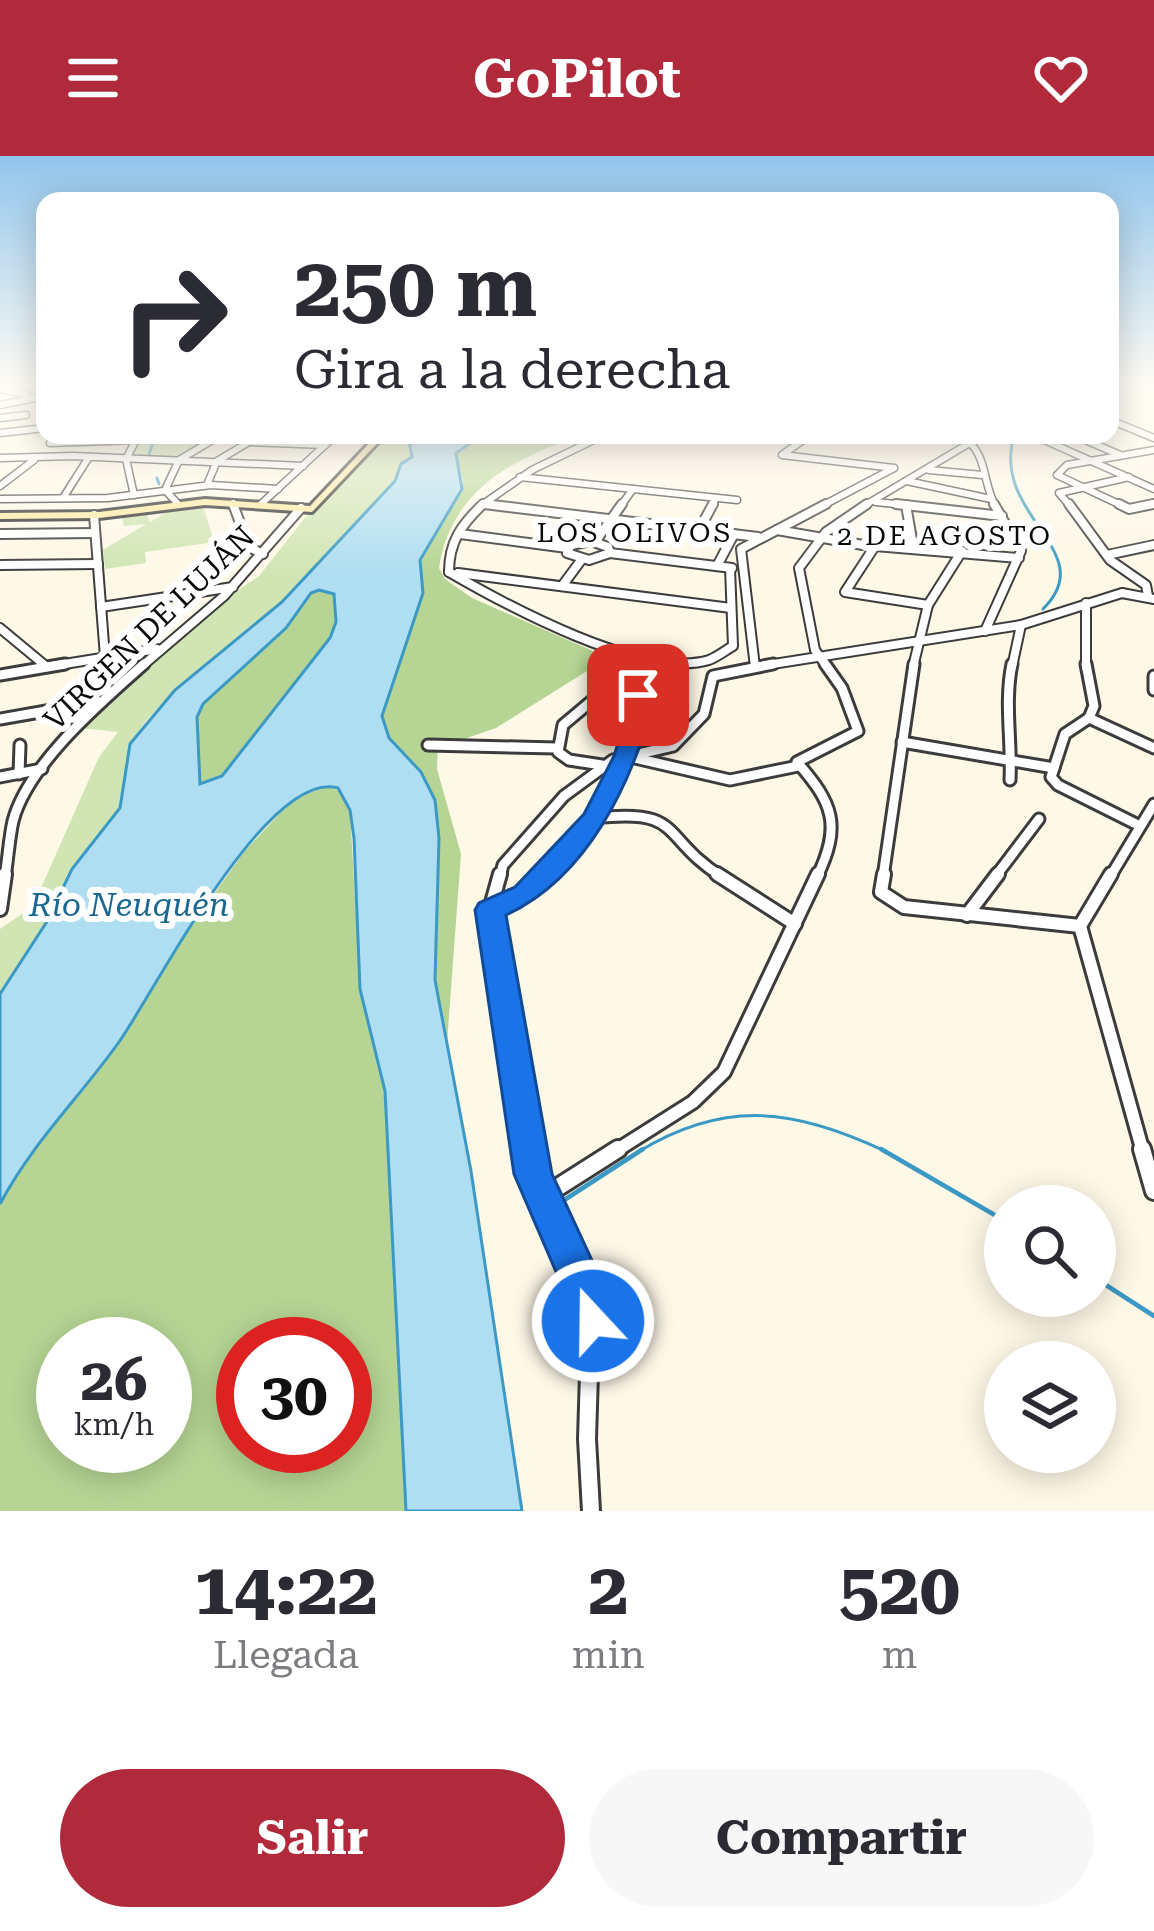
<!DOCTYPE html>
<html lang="es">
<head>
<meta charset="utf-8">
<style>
	:root { --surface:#fff; --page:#f7f7f7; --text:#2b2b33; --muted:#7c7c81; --accent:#b12a3b }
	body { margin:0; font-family:"Roboto Serif",serif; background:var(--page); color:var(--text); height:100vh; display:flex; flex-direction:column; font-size:45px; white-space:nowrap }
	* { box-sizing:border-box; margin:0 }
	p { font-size:39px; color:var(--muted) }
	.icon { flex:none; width:66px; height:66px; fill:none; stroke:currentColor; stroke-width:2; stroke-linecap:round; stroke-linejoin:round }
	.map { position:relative; height:1355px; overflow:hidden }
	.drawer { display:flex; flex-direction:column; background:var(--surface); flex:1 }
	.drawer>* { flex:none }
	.top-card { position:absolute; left:36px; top:36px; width:1083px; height:252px; border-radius:24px; box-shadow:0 6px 30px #0003; background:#fff; color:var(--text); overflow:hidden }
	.buttons { position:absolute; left:984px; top:1029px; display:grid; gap:24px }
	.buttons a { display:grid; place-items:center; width:132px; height:132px; border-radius:50%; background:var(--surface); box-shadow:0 6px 30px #0003; font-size:60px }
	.speed { position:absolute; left:36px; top:1161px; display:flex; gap:24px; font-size:60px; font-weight:700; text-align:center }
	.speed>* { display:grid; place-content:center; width:156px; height:156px; border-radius:50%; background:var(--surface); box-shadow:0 6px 30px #0003; line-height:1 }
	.speed small { font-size:30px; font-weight:400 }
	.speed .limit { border:18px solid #d22; background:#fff; color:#111 }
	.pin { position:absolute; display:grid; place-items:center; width:102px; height:102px; color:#fff; margin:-51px; border-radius:24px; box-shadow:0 6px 18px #0006 }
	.me { position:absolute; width:132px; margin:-66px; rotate:339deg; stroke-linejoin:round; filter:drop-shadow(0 0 9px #0008) }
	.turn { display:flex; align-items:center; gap:42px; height:252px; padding:0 60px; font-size:54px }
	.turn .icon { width:156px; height:156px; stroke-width:2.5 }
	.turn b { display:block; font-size:84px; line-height:102px }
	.eta { display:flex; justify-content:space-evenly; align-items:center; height:204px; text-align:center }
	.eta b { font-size:72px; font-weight:700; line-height:84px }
	.button { display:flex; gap:24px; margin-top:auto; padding:24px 60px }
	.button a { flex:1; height:138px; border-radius:72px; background:var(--accent); color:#fff; font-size:48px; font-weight:700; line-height:138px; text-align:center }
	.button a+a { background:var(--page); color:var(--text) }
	header { display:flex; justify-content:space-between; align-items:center; height:156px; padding:0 60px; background:var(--accent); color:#fff; font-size:54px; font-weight:700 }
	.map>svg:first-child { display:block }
	.green { fill:#d1e5b4 }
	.forest { fill:#b6d594; fill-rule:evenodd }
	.water { fill:#afdef2; stroke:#3a99c5; stroke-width:3; fill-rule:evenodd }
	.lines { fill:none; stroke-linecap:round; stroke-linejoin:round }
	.stream-far1 { stroke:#3a99c5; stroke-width:3 }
	.stream { stroke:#3a99c5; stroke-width:4.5 }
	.street-far4-casing { stroke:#3c3c3c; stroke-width:9 }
	.street-far3-casing { stroke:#3c3c3c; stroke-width:12 }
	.street-far2-casing { stroke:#3c3c3c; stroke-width:15 }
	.street-far1-casing { stroke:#3c3c3c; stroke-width:18 }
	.street-casing { stroke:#3c3c3c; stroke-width:22 }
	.secondary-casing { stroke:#2b2b2b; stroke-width:6 }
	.street-far4 { stroke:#fff; stroke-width:6 }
	.street-far3 { stroke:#fff; stroke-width:8 }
	.street-far2 { stroke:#fff; stroke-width:9 }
	.street-far1 { stroke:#fff; stroke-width:12 }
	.street { stroke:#fff; stroke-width:16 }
	.secondary { fill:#fbeaa5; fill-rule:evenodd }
	.route { fill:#1a73e8; stroke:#114b97; stroke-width:3 }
	.labels { text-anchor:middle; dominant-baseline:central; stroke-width:12; stroke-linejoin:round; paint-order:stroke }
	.far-neighbourhood-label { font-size:27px; letter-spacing:3px; fill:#090909; stroke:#fff }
	.street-label { font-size:30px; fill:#090909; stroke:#fff }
	.water-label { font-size:33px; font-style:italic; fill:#1b6893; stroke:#fff }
</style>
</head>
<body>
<header><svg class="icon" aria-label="menu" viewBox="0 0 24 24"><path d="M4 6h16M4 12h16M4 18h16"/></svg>GoPilot<svg class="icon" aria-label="heart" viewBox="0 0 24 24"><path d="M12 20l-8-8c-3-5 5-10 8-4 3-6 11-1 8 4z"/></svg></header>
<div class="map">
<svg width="1154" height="1355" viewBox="0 0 1154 1355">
	<rect width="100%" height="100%" fill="#fef8e7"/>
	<!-- green -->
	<g class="green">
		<path d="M141 279H219L178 302 130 300Z"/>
		<path d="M384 279H408L412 300 400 308 395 325 273 456 175 534 146 565 130 588 120 652 72 713 46 767 0 838V773L33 750 99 601 118 576 81 572 225 443 259 420 304 363Z"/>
		<path d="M203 349 214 386 145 396 146 407 105 413 103 394 146 368 124 370 122 360 147 357 150 366 170 354Z"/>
	</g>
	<!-- forest -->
	<g class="forest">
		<path d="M502 279H586C515 300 451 333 439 412L445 423 472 442 593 495 603 505 496 572 461 584 438 585 437 613 461 698 447 887 435 824 433 769 439 722 421 616 389 583 382 560 423 437 420 404 459 340 463 325 456 297 471 287Z"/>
		<path d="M323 433 334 438 335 473 324 492 222 620 200 628 197 560 203 548 286 472 312 437Z"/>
		<path d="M328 630 343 637 350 654 360 833 385 935 406 1355H0V1048L41 980 244 696 292 644ZM63 1188H165V1290H63ZM243 1188H345V1290H243Z"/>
	</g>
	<!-- water -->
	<path class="water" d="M408 279H502L471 287 456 297 462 333 420 404 423 437 382 560 389 582 421 616 435 644 439 682 435 824 471 1015 522 1355H406L385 935 360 833 354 682 350 654 338 632C267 612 155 835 119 886 80 941 32 987 0 1048V838L46 767 72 713 120 652 130 588 175 534 282 446 395 325 401 308 412 301ZM319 434 334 438 336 466 330 482 222 620 200 628 197 561 203 548 286 472 311 437Z"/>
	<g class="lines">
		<!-- stream-far1 -->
		<g class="stream-far1">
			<path d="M1014 279C990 361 1102 395 1043 453"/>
			<path d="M149 299 155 279"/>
			<path d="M157 322 159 328"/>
			<path d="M638 996C726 942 797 953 887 996"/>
		</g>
		<!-- stream -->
		<g class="stream">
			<path d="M881 993 1005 1065"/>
			<path d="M555 1050 643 993"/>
			<path d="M1095 1122 1154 1160"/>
		</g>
		<!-- street-far4 casing -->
		<g class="street-far4-casing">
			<g id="street-far4">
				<path d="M0 233 26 238"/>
				<path d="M0 249 45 240"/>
				<path d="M0 262 26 259"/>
				<path d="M1110 264 1154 282"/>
				<path d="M0 277 45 272"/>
				<path d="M810 279 782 299 894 312"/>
				<path d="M1033 279 1154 333"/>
				<path d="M1074 279 1120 299"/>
				<path d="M249 286 325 289"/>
				<path d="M50 287 136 284"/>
				<path d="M971 288C987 304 984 332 996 351"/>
				<path d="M0 302 73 300 303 310"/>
				<path d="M929 314 982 319"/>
				<path d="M520 321 737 344"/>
				<path d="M907 325 991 343"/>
				<path d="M207 329 217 305 254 283"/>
				<path d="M0 330 34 304"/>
				<path d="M134 339 126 303 137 282"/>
				<path d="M63 342 89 301"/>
				<path d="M0 343 108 342 211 329 278 333"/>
				<path d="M876 346 923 351"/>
				<path d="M482 348 509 351"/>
				<path d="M179 349 165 334 179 304 221 279"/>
				<path d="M260 349 336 279"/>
				<path d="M479 351 532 314 604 279"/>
				<path d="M620 351 633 333"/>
				<path d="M711 351 716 342"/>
				<path d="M820 351 894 312"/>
				<path d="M862 351 983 279"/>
				<path d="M1071 351 1059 337 1129 321"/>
				<path d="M1125 351 1057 319 1067 309 1154 294"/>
				<path d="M1138 351 1154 348"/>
			</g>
		</g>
		<!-- street-far3 casing -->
		<g class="street-far3-casing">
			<g id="street-far3">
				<path d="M233 348 249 391 263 398"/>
				<path d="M484 348 758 381"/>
				<path d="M896 348 1002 360"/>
				<path d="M1069 348 1110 404 1146 429 1148 440"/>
				<path d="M1119 348 1129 353 1153 348"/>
				<path d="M906 349 913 389"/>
				<path d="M94 359 105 501"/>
				<path d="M699 374 713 348"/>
				<path d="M777 374 863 389 1019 402"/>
				<path d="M0 378 95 377"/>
				<path d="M460 378 567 392"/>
				<path d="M591 385 608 391 610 397 589 404 567 397 571 389Z"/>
				<path d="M595 386 622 348"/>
				<path d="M875 390 845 436 928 449"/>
				<path d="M610 397 732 412"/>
				<path d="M1107 399 1154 389"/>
				<path d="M0 409 98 408"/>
				<path d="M717 410 734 378"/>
				<path d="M449 416C506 449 643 524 709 504 717 501 726 494 733 490L730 412"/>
				<path d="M449 416C449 386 461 369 483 348"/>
				<path d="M458 417 731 452"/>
				<path d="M562 430 582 403"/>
				<path d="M1086 447V511"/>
				<path d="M101 451 233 431"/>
				<path d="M0 472 47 511"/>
				<path d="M985 475 1021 395 994 348"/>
				<path d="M46 511 157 493"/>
				<path d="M141 511 224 440 301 352"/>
				<path d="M754 511 1021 469 1122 437 1154 443"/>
				<path d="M755 511 741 393 826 348"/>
				<path d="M827 511 815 494 799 412 826 376 867 348"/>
				<path d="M913 511 928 449 962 395"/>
				<path d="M1012 511 1021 469"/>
			</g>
		</g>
		<!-- street-far2 casing -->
		<g class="street-far2-casing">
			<g id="street-far2">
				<path d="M1086 508 1094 550 1089 562 1154 592"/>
				<path d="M0 519 65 508"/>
				<path d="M1154 520V534"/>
				<path d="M1089 562 1065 578 1051 621 1058 629 1140 670"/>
				<path d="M0 563 97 546"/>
				<path d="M902 586 1054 612"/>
				<path d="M428 589 556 592"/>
				<path d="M635 602 730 624 798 610"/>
				<path d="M19 618 20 589"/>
				<path d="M0 621 42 613"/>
				<path d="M1010 624C1012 585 1004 546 1012 508"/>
				<path d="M595 662C685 652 659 681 722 721"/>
				<path d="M5 721C8 703 9 683 13 665 28 608 101 546 144 508"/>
				<path d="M500 721 503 709 564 640 613 604 673 590 704 558 713 520 773 508"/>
				<path d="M542 721C592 669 622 614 642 545L637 539 594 543 563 569 558 596 569 604 602 609"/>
				<path d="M817 721C842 669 833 647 797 606L858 575 842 532 825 508"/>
				<path d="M883 721 914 508"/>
				<path d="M995 721 1039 663"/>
				<path d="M1110 721 1154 648"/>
			</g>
		</g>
		<!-- street-far1 casing -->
		<g class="street-far1-casing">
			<g id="street-far1">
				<path d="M500 718 490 754 529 996"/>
				<path d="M717 718 795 768"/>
				<path d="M884 718 881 736 904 751 1080 770"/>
				<path d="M0 753 5 718"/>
				<path d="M490 754 520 740 545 718"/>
				<path d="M967 759 998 718"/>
				<path d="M1080 770 1143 996"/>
				<path d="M1080 770 1111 718"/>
				<path d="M614 996 693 946 724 916 818 718"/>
			</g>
		</g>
		<!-- street casing -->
		<g class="street-casing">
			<g id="street">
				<path d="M529 993 533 1018 591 1151 587 1283 591 1355"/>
				<path d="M1142 993 1154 1035"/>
				<path d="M541 1042 618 993"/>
			</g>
		</g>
		<!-- secondary casing -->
		<g class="secondary-casing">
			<path id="secondary" d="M377 279H385L312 356 205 349 99 362 0 363V357L99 356 205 343 310 350Z"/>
		</g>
		<!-- street-far4 -->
		<use href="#street-far4" class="street-far4"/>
		<!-- street-far3 -->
		<use href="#street-far3" class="street-far3"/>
		<!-- street-far2 -->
		<use href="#street-far2" class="street-far2"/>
		<!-- street-far1 -->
		<use href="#street-far1" class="street-far1"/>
		<!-- street -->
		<use href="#street" class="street"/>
		<!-- secondary -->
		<use href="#secondary" class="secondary"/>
	</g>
	<!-- sky -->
	<linearGradient id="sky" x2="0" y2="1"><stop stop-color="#91c5ec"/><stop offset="0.55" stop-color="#fffcf4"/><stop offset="1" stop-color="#fffcf4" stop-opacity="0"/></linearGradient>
	<rect width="1154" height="417" fill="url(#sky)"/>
	<!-- route -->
	<path class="route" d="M638 533 654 545C631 628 588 721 506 759L552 1018 608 1139 615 1165 608 1179 593 1186 578 1179 566 1139 514 1018 475 754 479 747 515 731 584 658 614 600 631 546 626 539Z"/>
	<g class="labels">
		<!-- far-neighbourhood labels -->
		<g class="far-neighbourhood-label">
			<text x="635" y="377">LOS OLIVOS</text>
			<text x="945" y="380">2 DE AGOSTO</text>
		</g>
		<!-- street labels -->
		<g class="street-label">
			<text transform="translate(149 472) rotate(-44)">VIRGEN DE LUJÁN</text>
		</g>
		<!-- water labels -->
		<g class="water-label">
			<text x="129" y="748">Río Neuquén</text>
		</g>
	</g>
</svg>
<div class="buttons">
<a><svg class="icon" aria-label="search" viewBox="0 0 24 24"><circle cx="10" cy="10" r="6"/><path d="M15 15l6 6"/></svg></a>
<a><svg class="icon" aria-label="layers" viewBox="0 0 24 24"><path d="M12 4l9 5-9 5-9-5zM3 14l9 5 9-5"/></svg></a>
</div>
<div class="speed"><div>26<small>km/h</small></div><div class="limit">30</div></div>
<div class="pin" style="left:638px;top:539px;background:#d93025"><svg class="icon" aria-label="arrive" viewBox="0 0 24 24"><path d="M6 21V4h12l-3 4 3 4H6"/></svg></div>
<svg class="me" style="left:593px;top:1165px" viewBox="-20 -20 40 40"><circle r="17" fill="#1a73e8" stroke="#fff" stroke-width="3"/><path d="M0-11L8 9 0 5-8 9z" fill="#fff"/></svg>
<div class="top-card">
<div class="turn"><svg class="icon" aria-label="right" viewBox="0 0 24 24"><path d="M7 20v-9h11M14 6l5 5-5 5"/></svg><div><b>250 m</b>Gira a la derecha</div></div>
</div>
</div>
<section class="drawer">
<div class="eta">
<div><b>14:22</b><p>Llegada</p></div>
<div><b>2</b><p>min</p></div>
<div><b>520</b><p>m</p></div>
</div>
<div class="button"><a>Salir</a><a>Compartir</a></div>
</section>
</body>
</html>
